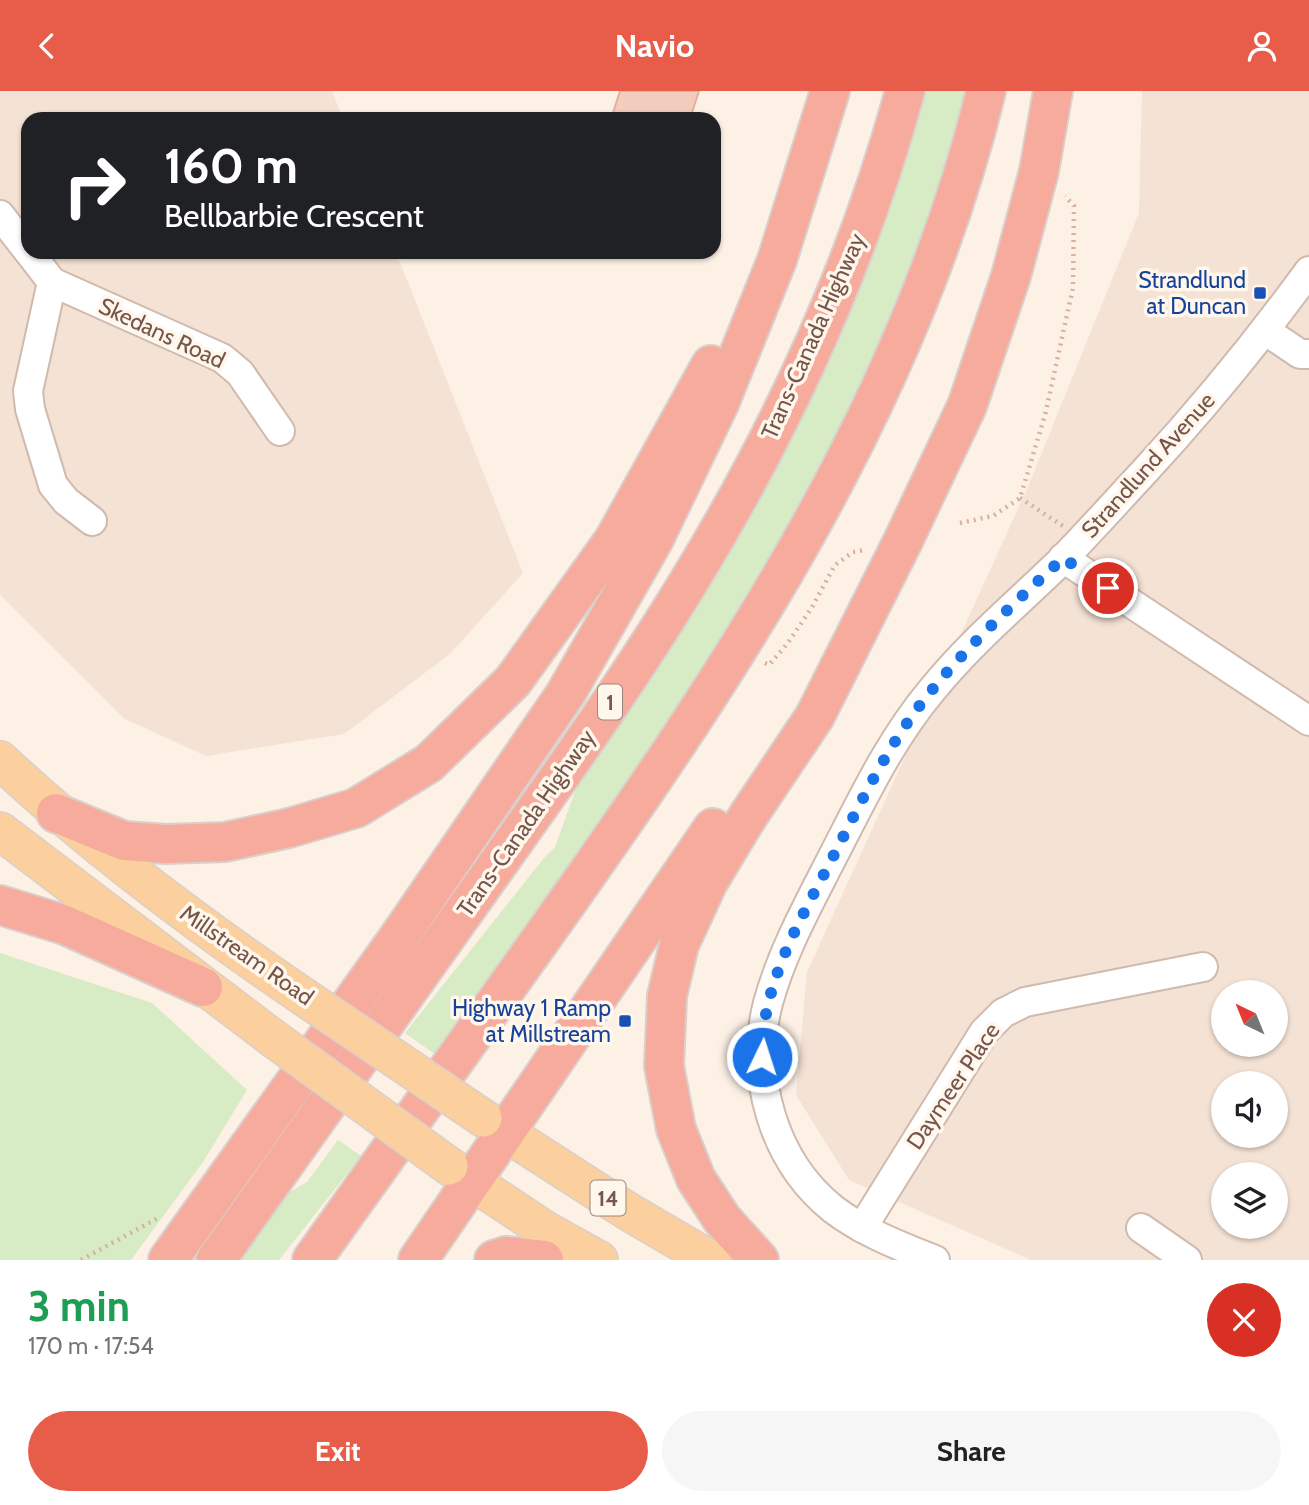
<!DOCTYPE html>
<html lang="en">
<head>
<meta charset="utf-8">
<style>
	:root { --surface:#fff; --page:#f6f6f6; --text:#202124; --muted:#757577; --accent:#e75d4a }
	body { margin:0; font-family:Cabin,sans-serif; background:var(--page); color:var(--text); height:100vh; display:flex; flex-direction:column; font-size:26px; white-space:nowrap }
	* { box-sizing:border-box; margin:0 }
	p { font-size:23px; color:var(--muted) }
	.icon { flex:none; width:38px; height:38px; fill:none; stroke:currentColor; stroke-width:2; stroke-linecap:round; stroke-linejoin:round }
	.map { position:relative; height:1169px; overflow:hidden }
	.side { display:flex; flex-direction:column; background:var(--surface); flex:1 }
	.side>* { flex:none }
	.hud { position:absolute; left:21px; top:21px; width:700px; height:147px; border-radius:21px; box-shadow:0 2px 5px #0004; background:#202124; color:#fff; overflow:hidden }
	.needle { width:46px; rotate:317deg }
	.tools { position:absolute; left:1211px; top:889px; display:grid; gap:14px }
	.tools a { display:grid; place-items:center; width:77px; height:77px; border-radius:50%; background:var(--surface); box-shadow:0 2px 5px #0004; font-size:35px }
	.pin { position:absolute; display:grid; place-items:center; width:60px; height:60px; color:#fff; margin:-30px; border:4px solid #fff; border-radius:50%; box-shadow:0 2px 7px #0007 }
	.me { position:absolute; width:77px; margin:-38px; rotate:4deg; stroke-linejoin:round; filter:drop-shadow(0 0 5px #0008) }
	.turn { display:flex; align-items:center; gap:24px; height:147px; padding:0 28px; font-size:32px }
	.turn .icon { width:91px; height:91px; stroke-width:2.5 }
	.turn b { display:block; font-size:49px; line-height:60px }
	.round { display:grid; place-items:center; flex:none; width:74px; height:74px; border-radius:37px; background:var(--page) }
	.head { display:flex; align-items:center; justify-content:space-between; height:119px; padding:0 28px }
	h1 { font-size:42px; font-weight:800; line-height:52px; color:#1e9e55 }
	.button { display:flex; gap:14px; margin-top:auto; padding:14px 28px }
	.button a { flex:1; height:80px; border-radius:42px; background:var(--accent); color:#fff; font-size:28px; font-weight:800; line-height:80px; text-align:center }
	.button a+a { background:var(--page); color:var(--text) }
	header { display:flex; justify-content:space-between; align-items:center; height:91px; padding:0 28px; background:var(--accent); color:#fff; font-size:32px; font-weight:800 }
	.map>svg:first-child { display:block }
	.residential { fill:#f4e2d4; fill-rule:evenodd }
	.green { fill:#d7ebc4 }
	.building { fill:#f2cdbd; stroke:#e5b19d; stroke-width:2 }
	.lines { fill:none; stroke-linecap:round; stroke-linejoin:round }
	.minor-casing { stroke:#d0baae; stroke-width:32 }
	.major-casing { stroke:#d9cfcc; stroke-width:40 }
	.highway-casing { stroke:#d9cfcc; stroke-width:42 }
	.path { stroke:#d7b0a0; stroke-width:4.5; stroke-dasharray:2 5; stroke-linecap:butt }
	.minor { stroke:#fff; stroke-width:28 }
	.major { stroke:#fbcf9e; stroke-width:37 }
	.highway { stroke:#f7ab9c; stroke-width:38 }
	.major-bridge-casing { stroke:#d9cfcc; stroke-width:40; stroke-linecap:butt }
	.major-bridge { stroke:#fbcf9e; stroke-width:37 }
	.route { stroke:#1a73e8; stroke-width:12; stroke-dasharray:0 21.6 }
	.transit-dot { fill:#1a4fb4; stroke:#fff6ec; stroke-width:2.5 }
	.labels { text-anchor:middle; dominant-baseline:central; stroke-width:7; stroke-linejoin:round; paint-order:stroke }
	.shield { fill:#fff6ec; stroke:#9f857b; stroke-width:2 }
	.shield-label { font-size:21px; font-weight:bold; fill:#76554a }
	.transit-label { font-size:23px; fill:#164399; stroke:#fff6ec; text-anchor:end }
	.street-label { font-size:23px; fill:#76554a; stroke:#fff6ec }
</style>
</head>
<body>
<header><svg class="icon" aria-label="back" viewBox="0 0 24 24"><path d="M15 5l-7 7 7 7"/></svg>Navio<svg class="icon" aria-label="person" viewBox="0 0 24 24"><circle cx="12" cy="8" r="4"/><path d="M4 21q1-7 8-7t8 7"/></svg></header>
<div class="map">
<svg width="1309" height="1169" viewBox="0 0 1309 1169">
	<rect width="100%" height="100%" fill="#fdf1e6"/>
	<!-- residential -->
	<g class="residential">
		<path d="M0 0H332L343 28H28V161H396L523 482 450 563 344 643 206 665 125 628 0 504Z"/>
		<path d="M1142 0H1309V1169H1031L849 1089 796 1004 807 881 1027 398 1139 122ZM1223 901H1276V954H1223ZM1223 992H1276V1045H1223ZM1223 1083H1276V1136H1223Z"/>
	</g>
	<!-- green -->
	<g class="green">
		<path d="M926 0H967L930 128 892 225 853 316 762 485 688 603 548 808 436 964 405 942 544 767 555 756 577 695 716 485 763 401 810 309 862 192 902 83Z"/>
		<path d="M0 862 152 912 247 999 203 1071 131 1169H0Z"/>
		<path d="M338 1049 361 1065 279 1169H240L286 1103 307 1091Z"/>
	</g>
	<!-- building -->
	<path class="building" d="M620 0H699L690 28H611Z"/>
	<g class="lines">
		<!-- minor casing -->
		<g class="minor-casing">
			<g id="minor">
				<path d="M0 124 28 160"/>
				<path d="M29 161 52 191 222 267 240 282 280 340"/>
				<path d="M52 191 28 300 30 318 53 394 66 410 92 430"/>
				<path d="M1266 240 1300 263H1309"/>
				<path d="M1063 467 1309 630"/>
				<path d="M862 1137 984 941 1003 922 1025 911 1203 876"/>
				<path d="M1141 1137 1187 1169"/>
				<path d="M935 1169C900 1155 863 1141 833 1118 773 1070 749 985 768 912 782 861 808 814 832 767 862 709 890 649 932 599 971 551 1018 512 1062 469 1090 440 1117 410 1144 381 1203 317 1258 250 1309 180"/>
			</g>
		</g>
		<!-- major casing -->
		<g class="major-casing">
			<g id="major">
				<path d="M0 669C94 757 198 834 304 906"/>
				<path d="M0 740 274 948"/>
				<path d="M483 1027 629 1121 711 1169"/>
				<path d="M449 1075 545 1139 599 1169"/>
			</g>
		</g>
		<!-- highway casing -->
		<g class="highway-casing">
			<g id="highway">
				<path d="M56 722 124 750 166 753 225 751 289 737 356 717 429 672 513 590 614 449 711 274"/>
				<path d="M0 814 65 834 203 896"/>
				<path d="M168 1169 399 846 566 602 654 448 719 313 777 169 830 0"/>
				<path d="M216 1169C305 1044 394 919 482 795 555 692 629 590 694 482 785 332 859 169 905 0"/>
				<path d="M312 1169C395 1054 476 939 558 824 739 569 911 309 986 0"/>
				<path d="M418 1169 713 737"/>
				<path d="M494 1169 506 1165 544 1169"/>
				<path d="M759 1169 722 1128 696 1088 676 1038 664 975 667 905 679 854 708 791 748 725 815 625 902 452 967 315 1011 185 1039 80 1053 0"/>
			</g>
		</g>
		<!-- path -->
		<g class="path">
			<path d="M1020 407 1063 435"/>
			<path d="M960 432 993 425 1020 407 1045 324 1073 197 1074 115 1065 105"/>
			<path d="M765 572 769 574 787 553 811 518 835 474 853 461 865 459"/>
			<path d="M81 1169 160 1126"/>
		</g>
		<!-- minor -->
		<use href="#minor" class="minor"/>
		<!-- major -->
		<use href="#major" class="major"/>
		<!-- highway -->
		<use href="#highway" class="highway"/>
		<!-- major-bridge casing -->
		<g class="major-bridge-casing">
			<g id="major-bridge">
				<path d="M304 906 483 1027"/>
				<path d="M274 948 449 1075"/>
			</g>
		</g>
		<!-- major-bridge -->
		<use href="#major-bridge" class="major-bridge"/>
	</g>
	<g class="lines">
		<!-- route -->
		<path class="route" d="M762 966C761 891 804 823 837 758 865 703 892 647 932 599 971 551 1018 509 1063 467L1108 497"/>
	</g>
	<!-- markers -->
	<g class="transit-dot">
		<rect x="1253" y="195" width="14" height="14" rx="3.5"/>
		<rect x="618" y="923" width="14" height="14" rx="3.5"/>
	</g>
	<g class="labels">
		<!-- shield labels -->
		<g class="shield">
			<rect x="598" y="593.5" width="24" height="35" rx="5"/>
			<rect x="590.5" y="1089.5" width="35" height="35" rx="5"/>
		</g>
		<g class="shield-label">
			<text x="610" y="611">1</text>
			<text x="608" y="1107">14</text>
		</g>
		<!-- transit labels -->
		<g class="transit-label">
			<text x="1246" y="189">Strandlund<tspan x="1246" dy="26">at Duncan</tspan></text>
			<text x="611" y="917">Highway 1 Ramp<tspan x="611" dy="26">at Millstream</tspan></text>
		</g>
		<!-- street labels -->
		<g class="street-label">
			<text transform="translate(162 242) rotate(25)">Skedans Road</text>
			<text transform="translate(813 245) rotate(-66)">Trans-Canada Highway</text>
			<text transform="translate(1148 374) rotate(-48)">Strandlund Avenue</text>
			<text transform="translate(526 732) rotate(-55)">Trans-Canada Highway</text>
			<text transform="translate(247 864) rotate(35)">Millstream Road</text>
			<text transform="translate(953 995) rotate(-56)">Daymeer Place</text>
		</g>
	</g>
</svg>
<div class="tools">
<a><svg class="needle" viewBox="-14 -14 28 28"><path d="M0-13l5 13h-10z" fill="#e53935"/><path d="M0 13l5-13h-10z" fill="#757577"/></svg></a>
<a><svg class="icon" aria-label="sound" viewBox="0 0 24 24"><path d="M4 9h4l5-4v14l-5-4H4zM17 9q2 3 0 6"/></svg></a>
<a><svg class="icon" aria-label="layers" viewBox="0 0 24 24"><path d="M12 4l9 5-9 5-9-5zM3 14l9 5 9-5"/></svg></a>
</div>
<div class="pin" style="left:1108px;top:497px;background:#d93025"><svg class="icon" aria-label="arrive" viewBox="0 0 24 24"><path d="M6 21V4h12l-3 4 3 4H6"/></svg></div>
<svg class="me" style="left:762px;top:966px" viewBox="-20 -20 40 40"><circle r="17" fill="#1a73e8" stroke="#fff" stroke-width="3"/><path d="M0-11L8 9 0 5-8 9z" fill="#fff"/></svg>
<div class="hud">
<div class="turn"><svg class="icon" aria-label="right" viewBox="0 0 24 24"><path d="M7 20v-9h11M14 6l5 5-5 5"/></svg><div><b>160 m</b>Bellbarbie Crescent</div></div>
</div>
</div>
<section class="side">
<div class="head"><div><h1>3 min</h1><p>170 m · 17:54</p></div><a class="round" style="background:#d93025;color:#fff"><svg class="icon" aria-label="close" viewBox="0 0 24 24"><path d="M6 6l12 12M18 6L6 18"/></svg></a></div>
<div class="button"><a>Exit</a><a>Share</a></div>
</section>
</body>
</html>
